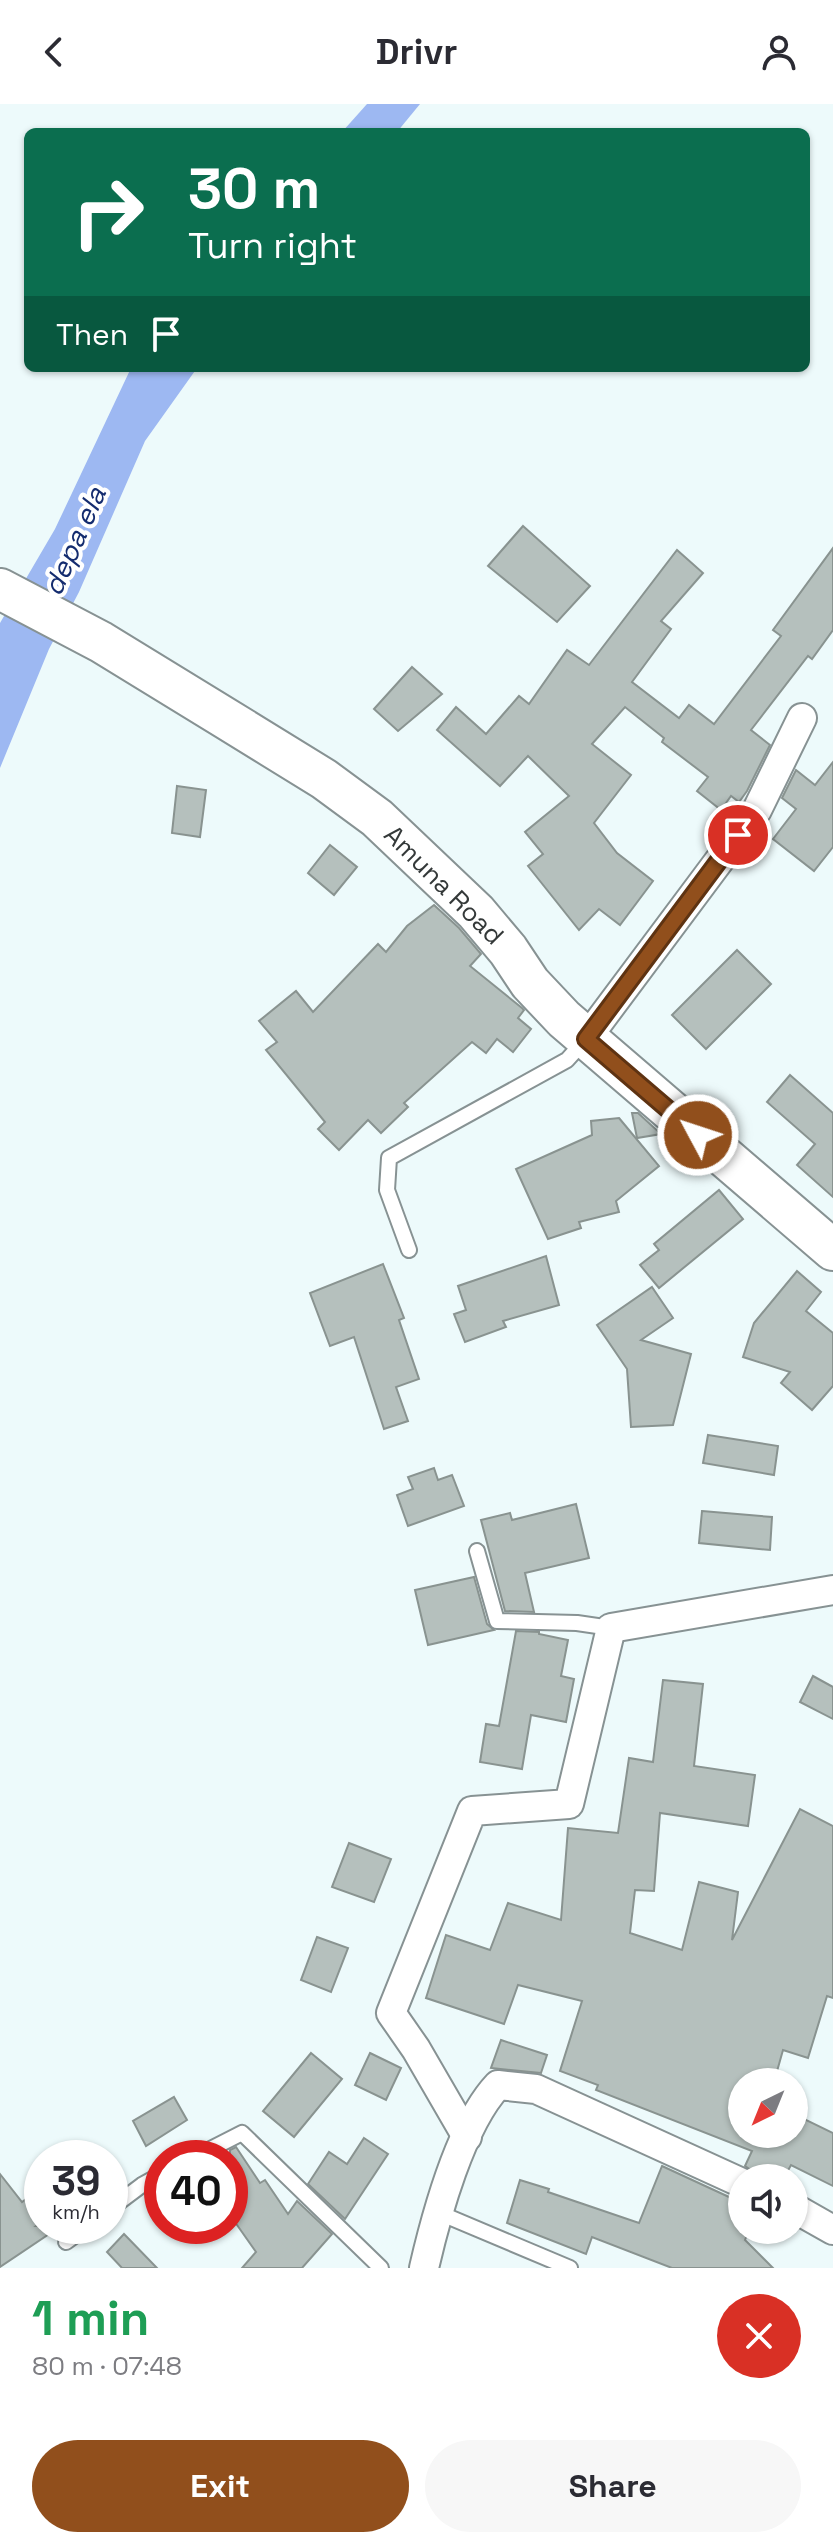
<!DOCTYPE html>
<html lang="en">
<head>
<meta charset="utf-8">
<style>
	:root { --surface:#fff; --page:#f7f7f7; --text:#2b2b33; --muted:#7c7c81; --accent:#914f1c }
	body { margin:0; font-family:"Space Grotesk",sans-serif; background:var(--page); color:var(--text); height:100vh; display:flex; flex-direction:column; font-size:30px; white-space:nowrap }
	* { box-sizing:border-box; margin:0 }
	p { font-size:26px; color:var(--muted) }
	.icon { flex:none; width:44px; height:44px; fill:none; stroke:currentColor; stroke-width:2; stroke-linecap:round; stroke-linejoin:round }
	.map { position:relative; height:2164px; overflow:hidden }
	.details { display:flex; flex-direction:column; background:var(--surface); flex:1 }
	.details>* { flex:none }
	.guide { position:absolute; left:24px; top:24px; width:786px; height:244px; border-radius:12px; box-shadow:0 2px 6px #0004; background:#0b6e4f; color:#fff; overflow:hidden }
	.needle { width:52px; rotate:223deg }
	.fabs { position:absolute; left:728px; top:1964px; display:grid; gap:16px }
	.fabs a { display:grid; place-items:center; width:80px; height:80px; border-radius:50%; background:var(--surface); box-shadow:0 2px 6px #0004; font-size:40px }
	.speed { position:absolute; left:24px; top:2036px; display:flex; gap:16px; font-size:40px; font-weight:700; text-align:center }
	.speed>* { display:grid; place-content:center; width:104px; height:104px; border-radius:50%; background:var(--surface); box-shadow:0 2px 6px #0004; line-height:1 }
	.speed small { font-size:20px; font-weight:400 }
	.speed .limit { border:12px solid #d22; background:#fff; color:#111 }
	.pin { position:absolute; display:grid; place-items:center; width:68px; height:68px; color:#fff; margin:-34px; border:4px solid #fff; border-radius:50%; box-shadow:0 2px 8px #0007 }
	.me { position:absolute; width:88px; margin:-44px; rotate:310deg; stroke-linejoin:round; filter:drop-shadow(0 0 6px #0008) }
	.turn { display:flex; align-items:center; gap:28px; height:168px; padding:0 32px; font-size:36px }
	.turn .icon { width:104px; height:104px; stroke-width:2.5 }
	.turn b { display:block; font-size:56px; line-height:68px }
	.then { display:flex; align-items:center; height:76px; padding:0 32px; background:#0003; gap:16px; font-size:30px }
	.round { display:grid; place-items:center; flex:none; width:84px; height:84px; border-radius:42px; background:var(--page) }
	.overview { display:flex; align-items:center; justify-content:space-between; height:136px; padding:0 32px }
	h1 { font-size:48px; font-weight:700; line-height:60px; color:#1e9e55 }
	.action { display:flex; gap:16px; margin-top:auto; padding:16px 32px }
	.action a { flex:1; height:92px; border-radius:48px; background:var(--accent); color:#fff; font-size:32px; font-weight:700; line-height:92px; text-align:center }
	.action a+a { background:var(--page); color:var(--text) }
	header { display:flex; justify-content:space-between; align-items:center; height:104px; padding:0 32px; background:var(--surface); font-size:36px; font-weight:700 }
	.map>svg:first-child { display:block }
	.water { fill:#9db8f2 }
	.building { fill:#b5c0bd; stroke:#899390; stroke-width:2 }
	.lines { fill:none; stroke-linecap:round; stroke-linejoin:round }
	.lane-casing { stroke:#879293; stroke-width:18 }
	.street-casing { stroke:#879293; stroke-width:32 }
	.secondary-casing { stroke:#879293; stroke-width:44 }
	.lane { stroke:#fff; stroke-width:14 }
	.street { stroke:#fff; stroke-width:28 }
	.secondary { stroke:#fff; stroke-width:40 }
	.route-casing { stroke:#5e3312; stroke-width:20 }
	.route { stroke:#914f1c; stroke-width:14 }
	.labels { text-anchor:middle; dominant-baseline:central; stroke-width:8; stroke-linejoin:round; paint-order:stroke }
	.street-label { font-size:26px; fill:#343939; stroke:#fff }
	.water-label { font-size:28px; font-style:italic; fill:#142c6f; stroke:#fff }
</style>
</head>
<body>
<header><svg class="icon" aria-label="back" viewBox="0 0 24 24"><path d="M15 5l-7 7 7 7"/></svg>Drivr<svg class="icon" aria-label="person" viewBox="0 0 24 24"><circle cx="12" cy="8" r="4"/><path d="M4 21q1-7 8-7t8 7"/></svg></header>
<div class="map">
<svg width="833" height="2164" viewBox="0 0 833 2164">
	<rect width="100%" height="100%" fill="#edfafb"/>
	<!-- water -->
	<g class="water">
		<path d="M367 0H420L397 28H342Z"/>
		<path d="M131 264H197L145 337 79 488 49 545 0 664V519L55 425Z"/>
	</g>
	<!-- building -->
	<g class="building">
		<path d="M523 422 590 482 557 518 488 462Z"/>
		<path d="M833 444V526L812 555 808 552 751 626 770 641 747 687 739 698 731 692 721 706 697 687 708 673 662 638 664 634 625 603 592 640 631 671 594 719 617 749 653 777 620 821 599 805 579 826 528 762 543 750 525 728 569 692 528 652 500 682 437 626 456 603 486 630 519 592 529 600 567 546 589 561 677 446 703 469 661 517 671 525 632 578 679 614 689 601 714 620 781 532 773 526Z"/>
		<path d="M412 563 442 590 398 627 374 605Z"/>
		<path d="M833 658V743L814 767 773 735 796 705 782 694 796 666 815 681Z"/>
		<path d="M177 682 206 686 200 733 172 729Z"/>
		<path d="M330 741 357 763 334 791 308 769Z"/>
		<path d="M434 801 459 824 481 850 470 862 522 904 524 906 518 914 531 925 513 948 497 935 486 949 472 938 404 999 408 1003 381 1029 368 1016 339 1046 318 1025 325 1018 266 946 277 938 259 917 296 887 313 908 378 840 386 848 407 822Z"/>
		<path d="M737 846 771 880 706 945 672 911Z"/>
		<path d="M790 971 833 1009V1093L797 1061 815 1040 767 998Z"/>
		<path d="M632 1009H638L661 1030 637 1034Z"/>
		<path d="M619 1014 659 1062 616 1097 619 1108 579 1118 581 1124 548 1135 516 1065 592 1031 591 1017Z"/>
		<path d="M719 1086 743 1115 659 1184 640 1161 659 1146 654 1140Z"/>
		<path d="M546 1152 559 1201 503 1217 506 1223 465 1238 454 1210 466 1206 458 1182Z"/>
		<path d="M383 1160 404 1214 399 1216 419 1275 396 1283 408 1317 384 1325 354 1233 330 1242 310 1189Z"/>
		<path d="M797 1167 821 1188 806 1207 833 1229V1282L812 1306 781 1279 790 1268 743 1253 754 1219Z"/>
		<path d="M652 1183 673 1214 641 1236 691 1250 673 1321 631 1323 627 1265 597 1221Z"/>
		<path d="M708 1331 778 1342 774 1371 703 1359Z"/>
		<path d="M434 1364 438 1376 452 1371 464 1402 408 1422 397 1391 413 1385 408 1373Z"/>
		<path d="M576 1400 589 1454 525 1469 534 1508 505 1507 481 1416 510 1409 512 1416Z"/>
		<path d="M702 1407 772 1413 770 1446 699 1439Z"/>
		<path d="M474 1473 487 1520 494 1526 428 1541 415 1486Z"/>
		<path d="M516 1527 539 1528V1530L568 1536 561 1572 574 1575 566 1618 531 1611 522 1665 480 1658 486 1620 499 1622Z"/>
		<path d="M813 1572 833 1583V1615L800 1598Z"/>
		<path d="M663 1576 703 1580 694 1662 755 1671 748 1722 660 1709 654 1787 635 1786 630 1829 682 1846 699 1778 738 1788 732 1836 800 1705 833 1722V1894L827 1892 808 1954 783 1946 774 1978H742V2030H794V2010L833 2029V2082L791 2061 784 2074H758L755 2069 745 2062 752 2047 596 1986 598 1981 560 1967 582 1897 518 1881 504 1920 426 1894 446 1831 490 1846 508 1799 561 1816 568 1724 618 1729 629 1654 653 1658Z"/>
		<path d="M349 1739 391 1755 374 1798 332 1783Z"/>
		<path d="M317 1833 348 1844 331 1888 301 1876Z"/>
		<path d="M501 1936 547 1951 541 1969 491 1964Z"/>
		<path d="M311 1949 342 1975 294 2033 263 2007Z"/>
		<path d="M370 1949 401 1964 386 1996 355 1981Z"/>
		<path d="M174 1993 187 2016 146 2042 133 2017Z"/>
		<path d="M364 2034 388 2050 345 2115 308 2080 329 2048 347 2060Z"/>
		<path d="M236 2043 260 2079 265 2076 288 2110 297 2097 332 2130 302 2164H242L256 2148 230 2111V2046Z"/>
		<path d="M662 2062 742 2099V2126H749L745 2136 773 2164H672L592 2133 586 2150 507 2119 520 2076 549 2085 548 2088 639 2119Z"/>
		<path d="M0 2070 22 2098 42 2083V2117L36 2122H61L0 2163Z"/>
		<path d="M124 2130 157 2164H122L107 2148Z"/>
	</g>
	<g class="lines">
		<!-- lane casing -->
		<g class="lane-casing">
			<g id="lane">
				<path d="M409 1146 387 1086 389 1054 567 956 586 935"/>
				<path d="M477 1447 497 1517 577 1519 611 1524"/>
				<path d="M193 2054 242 2029 381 2164"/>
				<path d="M110 2105 142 2081 162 2070"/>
				<path d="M437 2108 570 2164"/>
				<path d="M66 2138 88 2122"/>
			</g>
		</g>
		<!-- street casing -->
		<g class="street-casing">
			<g id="street">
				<path d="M586 935 757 706 802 614"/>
				<path d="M467 2033 416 1945 391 1909 472 1707 569 1700 611 1524 833 1486"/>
				<path d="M794 2104 833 2126"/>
				<path d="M424 2164C436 2112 461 2020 498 1981L536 1985 742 2079"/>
			</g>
		</g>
		<!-- secondary casing -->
		<g class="secondary-casing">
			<path id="secondary" d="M0 485 101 538 225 614 324 675 377 714 476 808 508 846 530 879 564 915 833 1146"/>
		</g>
		<!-- lane -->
		<use href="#lane" class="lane"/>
		<!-- street -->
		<use href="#street" class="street"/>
		<!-- secondary -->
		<use href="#secondary" class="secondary"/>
	</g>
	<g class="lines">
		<!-- route casing -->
		<g class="route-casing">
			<path id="route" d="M698 1031 586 935 738 731"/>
		</g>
		<!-- route -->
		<use href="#route" class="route"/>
	</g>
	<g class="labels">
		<!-- street labels -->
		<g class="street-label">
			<text transform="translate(444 781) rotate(45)">Amuna Road</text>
		</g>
		<!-- water labels -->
		<g class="water-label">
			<text transform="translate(74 437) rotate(-66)">depa ela</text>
		</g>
	</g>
</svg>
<div class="fabs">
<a><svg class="needle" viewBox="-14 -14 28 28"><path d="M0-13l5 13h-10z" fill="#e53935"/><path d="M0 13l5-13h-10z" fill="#7c7c81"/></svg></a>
<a><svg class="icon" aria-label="sound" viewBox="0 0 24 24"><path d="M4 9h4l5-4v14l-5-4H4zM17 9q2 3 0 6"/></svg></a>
</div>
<div class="speed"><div>39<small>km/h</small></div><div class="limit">40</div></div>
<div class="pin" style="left:738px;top:731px;background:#d93025"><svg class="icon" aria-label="arrive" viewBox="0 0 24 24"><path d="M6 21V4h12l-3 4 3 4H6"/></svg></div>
<svg class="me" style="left:698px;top:1031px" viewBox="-20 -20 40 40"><circle r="17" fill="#914f1c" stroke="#fff" stroke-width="3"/><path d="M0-11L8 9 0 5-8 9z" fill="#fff"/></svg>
<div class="guide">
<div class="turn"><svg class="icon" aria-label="right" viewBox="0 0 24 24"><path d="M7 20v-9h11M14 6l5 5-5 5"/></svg><div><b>30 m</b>Turn right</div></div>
<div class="then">Then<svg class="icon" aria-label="arrive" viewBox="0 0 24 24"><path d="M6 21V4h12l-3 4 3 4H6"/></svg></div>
</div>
</div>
<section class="details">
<div class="overview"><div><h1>1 min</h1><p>80 m · 07:48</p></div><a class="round" style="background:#d93025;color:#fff"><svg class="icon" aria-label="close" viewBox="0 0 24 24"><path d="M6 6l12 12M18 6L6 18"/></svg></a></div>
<div class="action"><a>Exit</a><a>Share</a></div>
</section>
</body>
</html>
